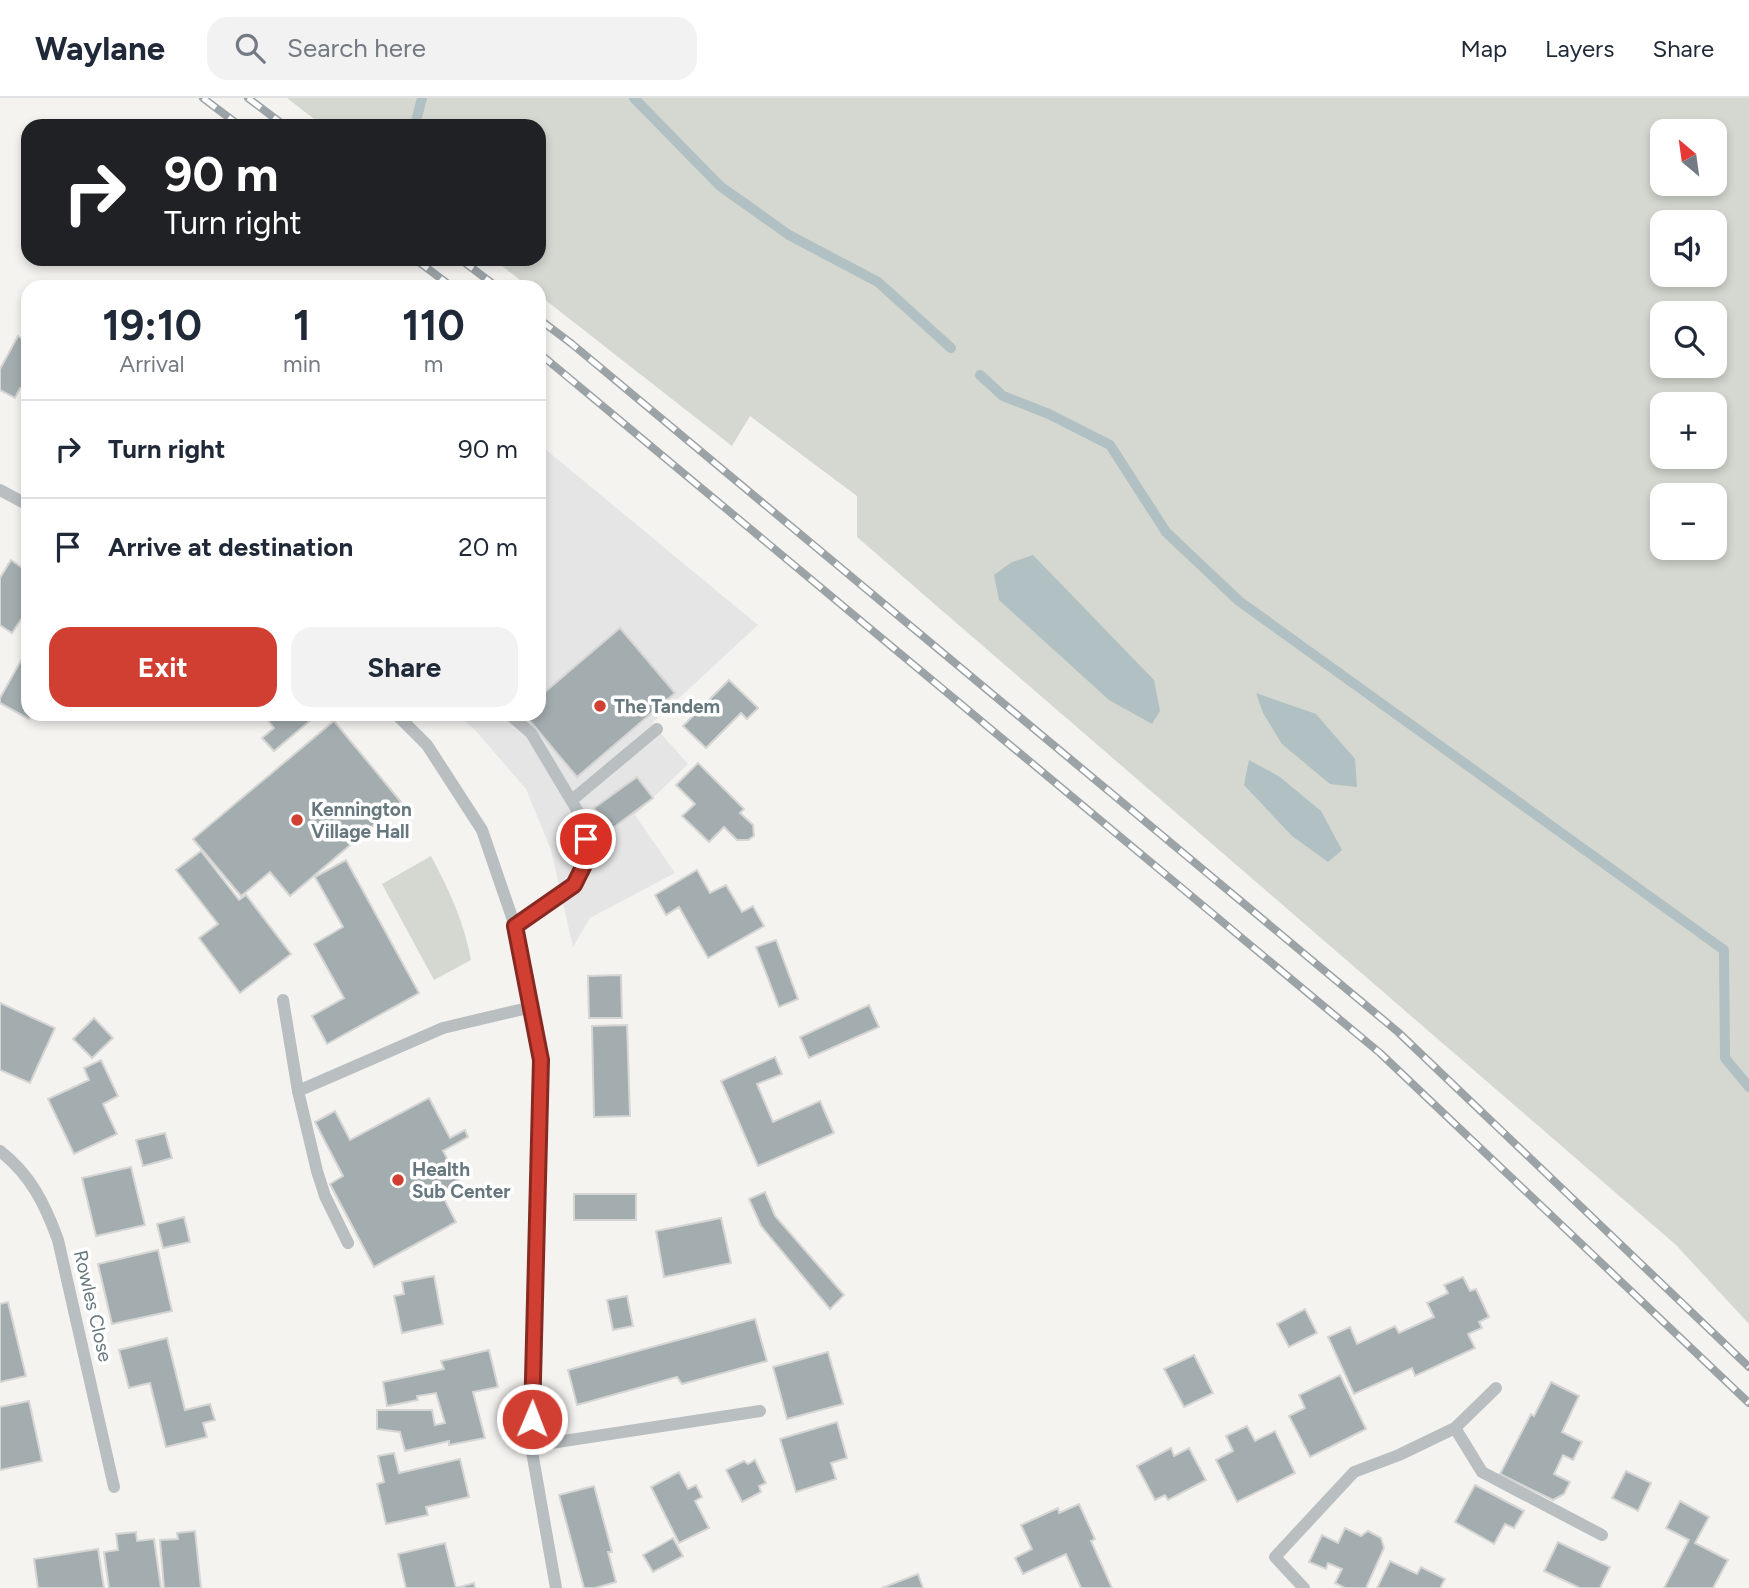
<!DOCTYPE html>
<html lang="en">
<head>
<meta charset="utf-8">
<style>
	:root { --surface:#fff; --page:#f2f2f3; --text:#1f2937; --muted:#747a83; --line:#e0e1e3; --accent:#d13f33 }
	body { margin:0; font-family:Figtree,sans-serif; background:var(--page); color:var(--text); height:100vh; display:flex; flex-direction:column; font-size:26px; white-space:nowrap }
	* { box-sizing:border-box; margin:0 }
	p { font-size:23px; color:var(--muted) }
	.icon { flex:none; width:38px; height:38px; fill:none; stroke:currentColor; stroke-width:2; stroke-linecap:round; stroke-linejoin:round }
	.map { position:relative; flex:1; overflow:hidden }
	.sheet { position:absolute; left:21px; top:182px; width:525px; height:441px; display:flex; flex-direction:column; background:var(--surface); border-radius:21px; box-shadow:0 4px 10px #0003 }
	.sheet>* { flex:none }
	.top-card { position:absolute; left:21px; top:21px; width:525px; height:147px; border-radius:21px; box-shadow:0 4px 10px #0003; background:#202124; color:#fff; overflow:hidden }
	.needle { width:46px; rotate:331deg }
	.fabs { position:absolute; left:1650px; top:21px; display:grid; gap:14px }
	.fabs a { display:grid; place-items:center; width:77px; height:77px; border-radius:14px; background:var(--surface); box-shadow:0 4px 10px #0003; font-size:35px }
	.pin { position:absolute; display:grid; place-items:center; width:60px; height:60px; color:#fff; margin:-30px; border:4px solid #fff; border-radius:50%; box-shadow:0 2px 7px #0007 }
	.me { position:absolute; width:77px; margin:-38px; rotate:1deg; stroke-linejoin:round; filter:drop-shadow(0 0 5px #0008) }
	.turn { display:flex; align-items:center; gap:24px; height:147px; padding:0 28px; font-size:32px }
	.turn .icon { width:91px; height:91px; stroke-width:2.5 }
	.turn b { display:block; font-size:49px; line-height:60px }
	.eta { display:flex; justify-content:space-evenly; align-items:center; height:119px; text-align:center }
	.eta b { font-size:42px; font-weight:700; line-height:49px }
	.cta { display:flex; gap:14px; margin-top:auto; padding:14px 28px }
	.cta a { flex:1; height:80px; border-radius:21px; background:var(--accent); color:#fff; font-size:28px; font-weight:700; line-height:80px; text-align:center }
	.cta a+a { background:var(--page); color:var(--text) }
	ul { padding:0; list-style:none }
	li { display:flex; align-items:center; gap:21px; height:98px; padding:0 28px; border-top:2px solid var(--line) }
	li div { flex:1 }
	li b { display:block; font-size:26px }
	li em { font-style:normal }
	header { display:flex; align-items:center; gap:42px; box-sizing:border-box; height:98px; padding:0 35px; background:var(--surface); border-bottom:2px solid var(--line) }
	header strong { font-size:33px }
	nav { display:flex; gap:38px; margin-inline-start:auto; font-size:24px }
	.search { width:490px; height:63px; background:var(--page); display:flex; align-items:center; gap:18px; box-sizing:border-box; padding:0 24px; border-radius:21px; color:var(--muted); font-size:26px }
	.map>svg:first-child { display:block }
	.built { fill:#e4e5e4 }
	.green { fill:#d4d8d0; fill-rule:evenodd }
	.water { fill:#b1c0c2 }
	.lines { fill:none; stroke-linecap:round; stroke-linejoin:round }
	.stream { stroke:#b1c0c2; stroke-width:10 }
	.building { fill:#a3acaf; stroke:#d5d5d3; stroke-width:2 }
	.minor { stroke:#b9bec0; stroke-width:12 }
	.rail-casing { stroke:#9ba3a6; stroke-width:8 }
	.rail { stroke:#fff; stroke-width:5; stroke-dasharray:16; stroke-linecap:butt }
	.route-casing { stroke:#882921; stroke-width:18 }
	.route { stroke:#d13f33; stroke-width:12 }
	.poi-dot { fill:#d13f33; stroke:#fff; stroke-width:2.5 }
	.labels { text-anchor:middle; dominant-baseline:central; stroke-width:7; stroke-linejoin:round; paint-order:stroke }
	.poi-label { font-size:19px; font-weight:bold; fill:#66777e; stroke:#fff; text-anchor:start }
	.street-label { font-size:19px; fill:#66777e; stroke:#fff }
</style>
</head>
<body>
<header>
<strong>Waylane</strong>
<div class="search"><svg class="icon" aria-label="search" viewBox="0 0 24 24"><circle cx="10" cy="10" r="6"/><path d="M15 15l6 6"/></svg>Search here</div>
<nav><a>Map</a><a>Layers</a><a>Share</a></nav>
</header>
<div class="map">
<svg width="1749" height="1490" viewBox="0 0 1749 1490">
	<rect width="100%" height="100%" fill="#f4f3f0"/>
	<!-- built -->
	<path class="built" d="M539 346 758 527 652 625 688 666 635 717 675 775 590 820 573 849 551 752 526 691 475 632 456 616H539Z"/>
	<!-- green -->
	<g class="green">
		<path d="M287 0H1749V1226L1676 1147 857 439V398L750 318 732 348 539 197V189H529L493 161H539V28H323ZM1662 33H1715V86H1662ZM1662 124H1715V177H1662ZM1662 215H1715V268H1662ZM1662 306H1715V359H1662ZM1662 397H1715V450H1662Z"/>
		<path d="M431 758C449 792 464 824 471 862L434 882 382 786Z"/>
	</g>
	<!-- water -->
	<g class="water">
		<path d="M1033 457 1154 582 1160 613 1152 626 1109 602 999 502 994 477 1012 464Z"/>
		<path d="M1256 595 1316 616 1355 661 1357 689 1330 686 1282 646 1263 615Z"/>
		<path d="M1249 662 1280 679 1321 713 1342 752 1328 764 1292 738 1244 687Z"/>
	</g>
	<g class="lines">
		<!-- stream -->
		<g class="stream">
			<path d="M634 0 720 88 789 137 878 184 951 250"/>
			<path d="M416 23 422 0"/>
			<path d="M980 277 1003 298 1049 316 1110 347 1166 434 1239 503 1724 852 1725 960 1749 989"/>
		</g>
	</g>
	<!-- building -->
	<g class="building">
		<path d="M18 238 28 244V294L20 290 15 300 0 292V271Z"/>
		<path d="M11 462 28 474V511L12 535 0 527V480Z"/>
		<path d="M620 530 675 595 577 679 524 616H539V599Z"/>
		<path d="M28 550V616H31L29 621 0 605V600Z"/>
		<path d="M729 582 758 610 747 621 741 615 706 650 683 628Z"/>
		<path d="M263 616H318L274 653 262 640 274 630Z"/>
		<path d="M334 623 401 704 290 798 270 774 241 798 193 741Z"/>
		<path d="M698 665 744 711 740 715 753 727 754 738 748 742H737L724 729 709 744 682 718 695 706 676 687Z"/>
		<path d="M637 679 653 700 610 732 594 710Z"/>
		<path d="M201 753 239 802 246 797 291 856 240 895 199 840 218 826 176 772Z"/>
		<path d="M346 762 419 895 327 946 312 918 344 900 314 846 343 829 315 779Z"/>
		<path d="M697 772 710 795 726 787 742 814 753 808 764 828 708 860 679 809 666 817 655 797Z"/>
		<path d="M776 842 798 901 779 909 756 849Z"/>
		<path d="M621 877 622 920H589L588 878Z"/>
		<path d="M0 905 55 930 30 985 0 972Z"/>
		<path d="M869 907 879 929 809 960 800 939Z"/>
		<path d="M94 920 113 940 92 960 73 941Z"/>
		<path d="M627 927 630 1018 594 1019 592 928Z"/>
		<path d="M775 959 782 976 757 986 773 1024 820 1003 834 1035 758 1068 721 983Z"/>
		<path d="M101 962 118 998 103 1006 117 1036 74 1056 48 1001 89 982 84 970Z"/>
		<path d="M429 1000 450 1040 465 1032 468 1039 443 1053 461 1086 442 1097 456 1124 374 1169 330 1086 343 1078 315 1024 335 1013 350 1042Z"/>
		<path d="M165 1035 172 1060 143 1068 136 1042Z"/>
		<path d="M131 1069 145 1127 96 1138 82 1080Z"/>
		<path d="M765 1094 775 1118 844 1197 830 1211 761 1128 749 1101Z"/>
		<rect x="574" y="1096" width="62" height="26"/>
		<path d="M184 1119 190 1144 163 1150 157 1126Z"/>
		<path d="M721 1120 731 1165 664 1179 656 1133Z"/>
		<path d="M158 1152 172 1213 112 1226 98 1166Z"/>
		<path d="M434 1178 443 1226 402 1235 394 1198 404 1196 402 1184Z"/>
		<path d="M1463 1179 1470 1193 1476 1191 1489 1219 1479 1224 1482 1230 1468 1236 1475 1250 1415 1278 1412 1270 1354 1296 1328 1239 1350 1229 1357 1246 1395 1228 1399 1235 1434 1219 1427 1205 1448 1195 1444 1187Z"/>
		<path d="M627 1198 633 1228 613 1232 607 1202Z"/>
		<path d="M8 1204 26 1278 0 1284V1206Z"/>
		<path d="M1305 1211 1317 1235 1289 1249 1277 1226Z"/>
		<path d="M755 1221 767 1263 682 1286 677 1279 577 1307 568 1272Z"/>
		<path d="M167 1240 185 1312 210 1306 215 1322 203 1325 207 1339 166 1349 150 1285 129 1290 119 1252Z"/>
		<path d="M489 1252 498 1289 473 1294 485 1340 449 1347V1343L405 1353 400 1334 377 1331V1312H432L435 1327 445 1325 436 1295 417 1298 418 1302 387 1308 383 1284 444 1271 441 1263Z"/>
		<path d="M828 1254 843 1306 787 1321 773 1269Z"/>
		<path d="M1194 1257 1213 1295 1184 1309 1164 1271Z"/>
		<path d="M1340 1277 1366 1331 1310 1359 1289 1318 1305 1310 1299 1297Z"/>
		<path d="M1551 1284 1579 1298 1562 1334 1582 1344 1573 1362 1563 1357 1554 1376 1570 1384 1564 1396 1553 1402 1500 1376 1531 1316 1534 1318Z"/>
		<path d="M29 1303 42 1363 0 1372V1309Z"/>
		<path d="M837 1324 847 1360 831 1365 836 1381 796 1394 780 1341Z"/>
		<path d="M1247 1328 1255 1343 1275 1333 1295 1375 1237 1404 1216 1362 1233 1353 1226 1338Z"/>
		<path d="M1171 1350 1174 1358 1189 1350 1206 1382 1168 1402 1165 1397 1155 1402 1137 1368Z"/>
		<path d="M394 1355 399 1375 460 1361 469 1399 426 1409 428 1417 386 1426 377 1386 384 1384 378 1358Z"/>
		<path d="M755 1362 766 1385 759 1388 761 1394 742 1404 726 1372 744 1363 748 1366Z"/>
		<path d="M1626 1373 1651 1385 1638 1413 1612 1400Z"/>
		<path d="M679 1374 688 1391 696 1387 702 1399 695 1403 709 1430 679 1445 651 1389Z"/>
		<path d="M1475 1387 1524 1413 1514 1430 1505 1426 1494 1446 1455 1424Z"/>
		<path d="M594 1388 612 1454H608L616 1484 595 1490H584L559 1397Z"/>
		<path d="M1680 1403 1709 1419 1695 1445 1728 1462 1713 1490H1664L1689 1442 1666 1430Z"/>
		<path d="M1079 1406 1095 1441 1091 1443 1112 1490H1081L1066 1456 1023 1476 1015 1460 1032 1451 1021 1427 1058 1410 1059 1415Z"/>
		<path d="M1345 1430 1361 1438 1368 1433 1381 1440 1384 1450 1366 1490H1345L1335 1485 1342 1471 1328 1465 1326 1471 1309 1464 1322 1437 1338 1445Z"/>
		<path d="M195 1433 201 1490H164L160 1442 178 1441 177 1435Z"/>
		<path d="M136 1434 137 1443 154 1441 161 1490H109L104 1454 118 1452 116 1436Z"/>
		<path d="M673 1440 683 1458 653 1474 643 1457Z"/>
		<path d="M1558 1444 1610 1469 1600 1490H1580L1544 1473Z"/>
		<path d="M445 1445 456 1490 474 1485 475 1490H406L398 1456Z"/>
		<path d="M98 1451 104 1490H38L34 1461Z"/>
		<path d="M1390 1463 1417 1476 1421 1469 1445 1481 1440 1490H1377Z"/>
		<path d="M918 1476 923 1490H882Z"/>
	</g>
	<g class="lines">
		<!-- minor -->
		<g class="minor">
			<path d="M0 392 28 407"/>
			<path d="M396 616 427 647 482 732 515 828 541 962 531 1348 556 1490"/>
			<path d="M509 616 531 635 580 717 586 741 585 765 574 787 515 828"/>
			<path d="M572 702 657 631"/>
			<path d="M283 902 298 993"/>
			<path d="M0 1053C30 1076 45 1106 58 1142L114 1389"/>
			<path d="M348 1145 325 1098 317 1073 298 993 443 930 532 909"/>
			<path d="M1455 1330 1482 1374 1602 1437"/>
			<path d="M531 1348 760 1313"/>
			<path d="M1304 1490 1275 1459 1354 1374 1399 1357 1455 1330 1496 1290"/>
		</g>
		<!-- rail casing -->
		<g class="rail-casing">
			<g id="rail">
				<path d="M203 0 240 28"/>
				<path d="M248 0 285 28"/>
				<path d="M415 161 452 189"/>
				<path d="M460 161 497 189"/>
				<path d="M539 221 572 246 1398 934 1749 1269"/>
				<path d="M539 255 1380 955 1749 1305"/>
			</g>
		</g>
		<!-- rail -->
		<use href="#rail" class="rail"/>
	</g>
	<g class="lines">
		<!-- route casing -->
		<g class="route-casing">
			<path id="route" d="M532 1321 541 962 515 828 574 787 585 765 586 741"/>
		</g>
		<!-- route -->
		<use href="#route" class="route"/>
	</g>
	<!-- markers -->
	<g class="poi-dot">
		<circle cx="600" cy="608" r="7"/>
		<circle cx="297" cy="722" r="7"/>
		<circle cx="398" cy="1082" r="7"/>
	</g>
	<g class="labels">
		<!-- poi labels -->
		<g class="poi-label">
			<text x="614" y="608">The Tandem</text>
			<text x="311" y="711">Kennington<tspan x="311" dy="22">Village Hall</tspan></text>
			<text x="412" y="1071">Health<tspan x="412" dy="22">Sub Center</tspan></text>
		</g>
		<!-- street labels -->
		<g class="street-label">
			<text transform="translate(93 1208) rotate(77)">Rowles Close</text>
		</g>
	</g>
</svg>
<div class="fabs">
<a><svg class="needle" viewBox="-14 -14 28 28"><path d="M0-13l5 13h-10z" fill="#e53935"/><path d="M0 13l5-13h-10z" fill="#747a83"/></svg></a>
<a><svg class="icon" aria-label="sound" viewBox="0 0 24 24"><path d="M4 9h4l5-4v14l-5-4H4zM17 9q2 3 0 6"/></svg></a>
<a><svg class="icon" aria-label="search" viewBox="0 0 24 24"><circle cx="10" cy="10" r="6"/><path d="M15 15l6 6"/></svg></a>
<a>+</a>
<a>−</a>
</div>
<div class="pin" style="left:586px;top:741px;background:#d93025"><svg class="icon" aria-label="arrive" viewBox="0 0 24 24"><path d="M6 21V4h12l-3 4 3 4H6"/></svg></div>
<svg class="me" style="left:532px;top:1321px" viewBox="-20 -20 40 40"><circle r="17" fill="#d13f33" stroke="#fff" stroke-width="3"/><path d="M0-11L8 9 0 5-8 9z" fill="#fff"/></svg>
<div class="top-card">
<div class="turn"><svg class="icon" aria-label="right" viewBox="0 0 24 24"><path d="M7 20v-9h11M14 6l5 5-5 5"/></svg><div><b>90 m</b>Turn right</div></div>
</div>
<section class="sheet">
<div class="eta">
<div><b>19:10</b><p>Arrival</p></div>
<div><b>1</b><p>min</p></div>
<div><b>110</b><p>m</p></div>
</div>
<ul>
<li><svg class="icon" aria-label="right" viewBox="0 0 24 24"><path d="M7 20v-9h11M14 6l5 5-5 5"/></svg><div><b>Turn right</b></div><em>90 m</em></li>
<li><svg class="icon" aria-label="arrive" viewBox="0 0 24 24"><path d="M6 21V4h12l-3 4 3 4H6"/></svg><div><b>Arrive at destination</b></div><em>20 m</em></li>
</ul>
<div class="cta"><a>Exit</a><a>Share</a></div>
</section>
</div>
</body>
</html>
